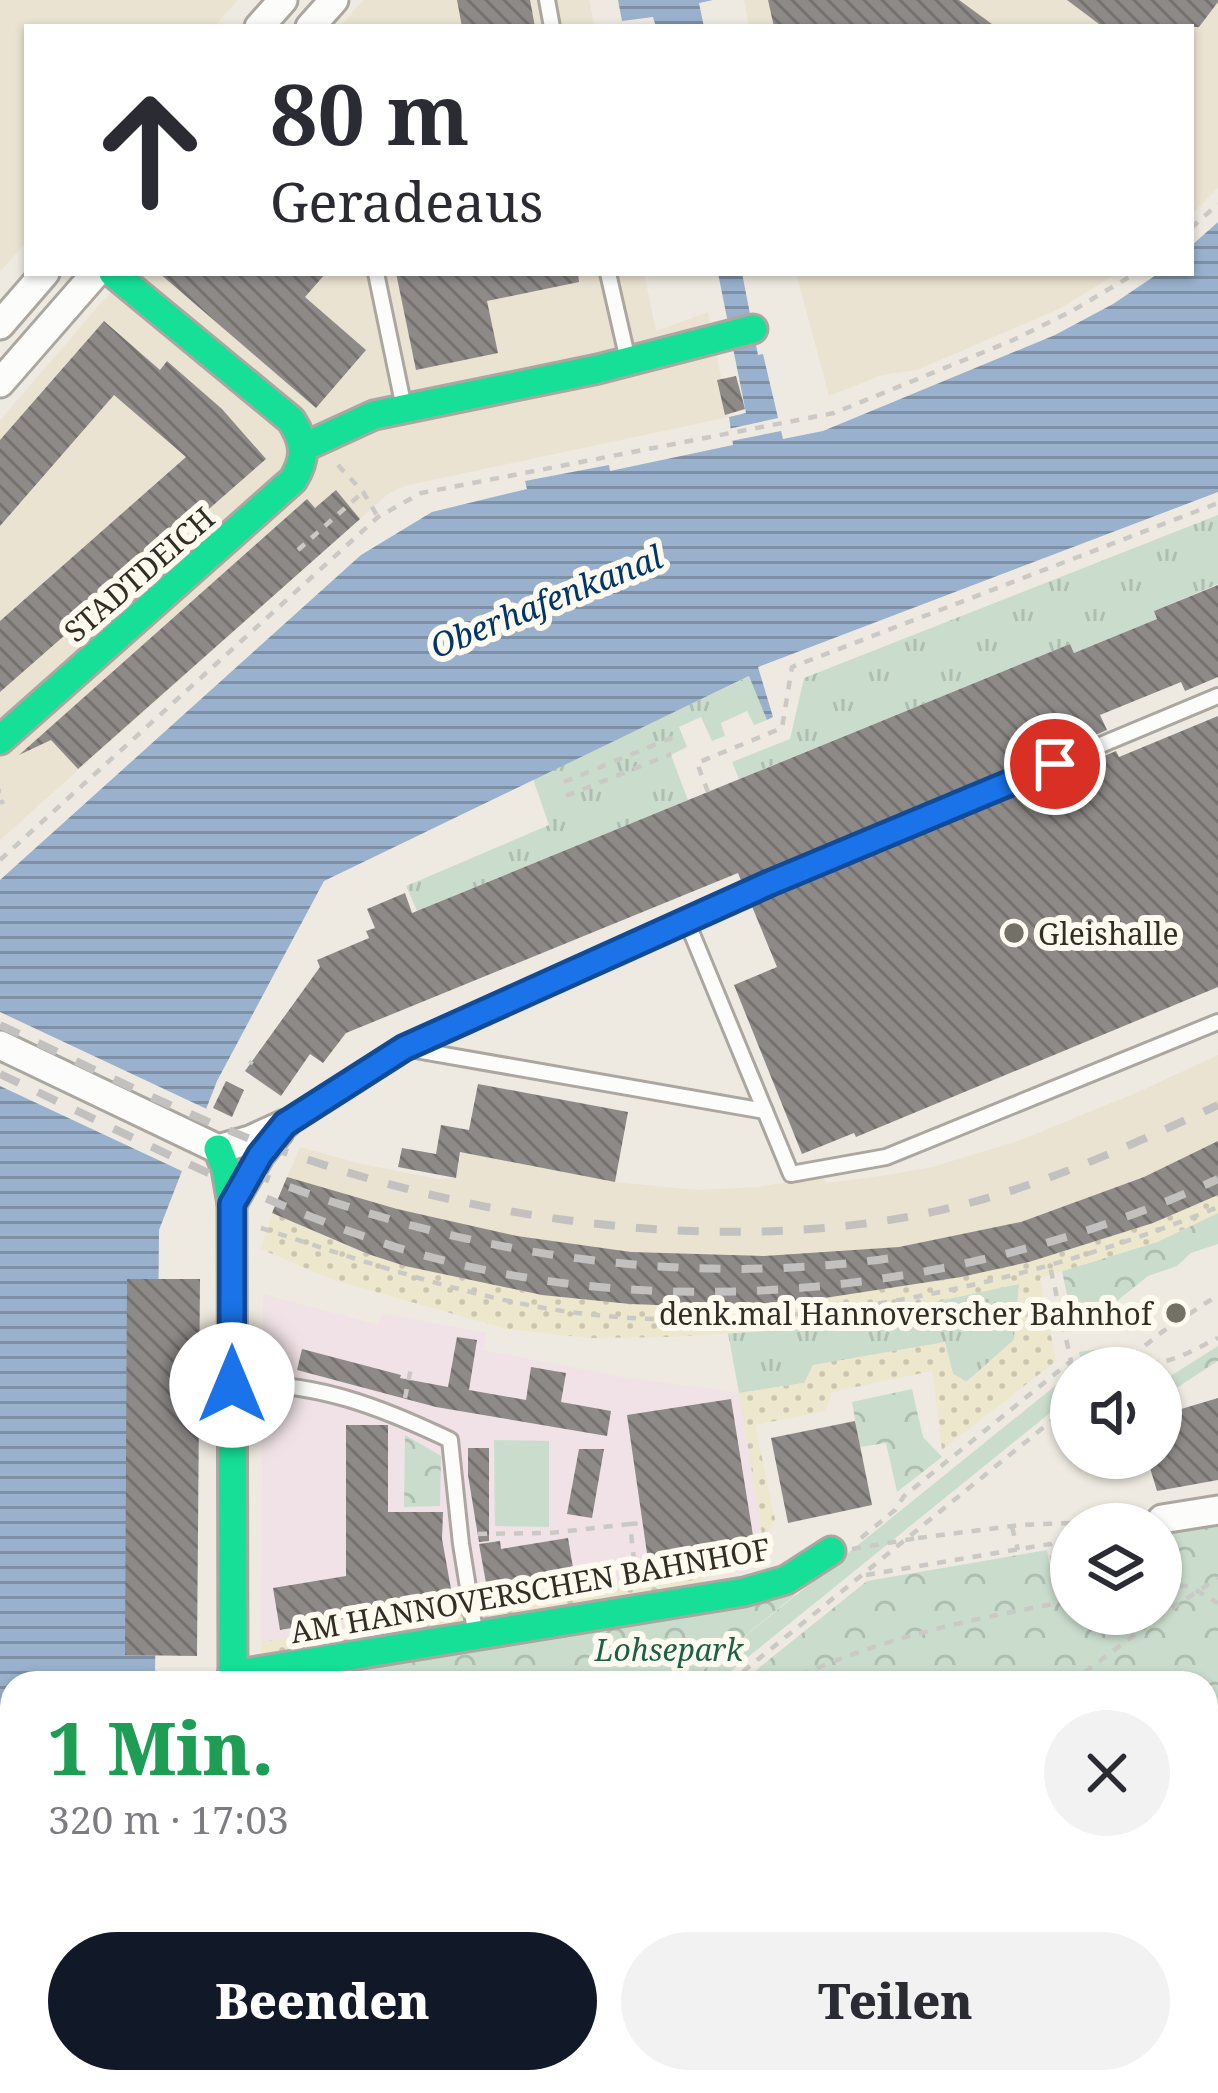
<!DOCTYPE html>
<html lang="de">
<head>
<meta charset="utf-8">
<style>
	:root { --surface:#fff; --page:#f2f2f3; --text:#2b2b33; --muted:#7c7c81; --accent:#111827 }
	body { margin:0; font-family:"Noto Serif",serif; background:var(--page); color:var(--text); height:100vh; display:flex; flex-direction:column; font-size:45px; white-space:nowrap }
	* { box-sizing:border-box; margin:0 }
	p { font-size:39px; color:var(--muted) }
	.icon { flex:none; width:66px; height:66px; fill:none; stroke:currentColor; stroke-width:2; stroke-linecap:round; stroke-linejoin:round }
	.map { position:relative; flex:1; overflow:hidden }
	.panel { position:absolute; left:0px; top:1671px; width:1218px; height:423px; display:flex; flex-direction:column; background:var(--surface); border-radius:36px 36px 0 0; box-shadow:0 3px 9px #0004 }
	.panel>* { flex:none }
	.banner { position:absolute; left:24px; top:24px; width:1170px; height:252px; border-radius:0px; box-shadow:0 3px 9px #0004; background:#fff; color:var(--text); overflow:hidden }
	.tools { position:absolute; left:1050px; top:1347px; display:grid; gap:24px }
	.tools a { display:grid; place-items:center; width:132px; height:132px; border-radius:50%; background:var(--surface); box-shadow:0 3px 9px #0004; font-size:60px }
	.pin { position:absolute; display:grid; place-items:center; width:102px; height:102px; color:#fff; margin:-51px; border:6px solid #fff; border-radius:50%; box-shadow:0 3px 12px #0007 }
	.me { position:absolute; width:132px; margin:-66px; rotate:0deg; stroke-linejoin:round; filter:drop-shadow(0 0 9px #0008) }
	.turn { display:flex; align-items:center; gap:42px; height:252px; padding:0 48px; font-size:54px }
	.turn .icon { width:156px; height:156px; stroke-width:2.5 }
	.turn b { display:block; font-size:84px; line-height:102px }
	.round { display:grid; place-items:center; flex:none; width:126px; height:126px; border-radius:63px; background:var(--page) }
	.summary { display:flex; align-items:center; justify-content:space-between; height:204px; padding:0 48px }
	h1 { font-size:72px; font-weight:800; line-height:90px; color:#1e9e55 }
	.cta { display:flex; gap:24px; margin-top:auto; padding:24px 48px }
	.cta a { flex:1; height:138px; border-radius:72px; background:var(--accent); color:#fff; font-size:48px; font-weight:800; line-height:138px; text-align:center }
	.cta a+a { background:var(--page); color:var(--text) }
	.map>svg:first-child { display:block }
	.built { fill:#ebe3d2 }
	.education { fill:#f0e2e6 }
	.grass { fill:url(#grass-tufts) }
	.forest { fill:url(#forest-crowns) }
	.sand { fill:url(#sand-dots) }
	.garden { fill:#caddcd }
	.water { fill:url(#water-rules) }
	.pier { fill:#eeeae1 }
	.building { fill:url(#building-back-hatch) }
	.lines { fill:none; stroke-linecap:round; stroke-linejoin:round }
	.lane-casing { stroke:#aba7a0; stroke-width:20 }
	.street-casing { stroke:#aba7a0; stroke-width:33 }
	.fast-casing { stroke:#aba7a0; stroke-width:33 }
	.path { stroke:#cac9c5; stroke-width:4.5; stroke-dasharray:9 9; stroke-linecap:butt }
	.lane { stroke:#fcfcfa; stroke-width:14 }
	.street { stroke:#fcfcfa; stroke-width:27 }
	.fast { stroke:#16e098; stroke-width:27 }
	.rail { stroke:#c2c1bf; stroke-width:8; stroke-dasharray:21 21; stroke-linecap:butt }
	.path-bridge { stroke:#cac9c5; stroke-width:4.5; stroke-dasharray:9 9; stroke-linecap:butt }
	.route-casing { stroke:#114b97; stroke-width:30 }
	.route { stroke:#1a73e8; stroke-width:21 }
	.poi-dot { fill:#737068; stroke:#fffaef; stroke-width:4.5 }
	.labels { text-anchor:middle; dominant-baseline:central; stroke-width:12; stroke-linejoin:round; paint-order:stroke }
	.street-label { font-size:30px; fill:#312e27; stroke:#fffaef }
	.poi-label { font-size:30px; fill:#312e27; stroke:#fffaef; text-anchor:start }
	.park-label { font-size:30px; font-style:italic; fill:#1b6144; stroke:#fffaef }
	.water-label { font-size:33px; font-style:italic; fill:#00366b; stroke:#fffaef }
</style>
</head>
<body>
<div class="map">
<svg width="1218" height="2093" viewBox="0 0 1218 2093">
	<defs>
		<pattern id="grass-tufts" width="24" height="20" patternUnits="userSpaceOnUse" patternTransform="scale(3)"><rect width="24" height="20" fill="#caddcd"/><path d="M3 7l-1-3M5 7V3M7 7l1-3M15 17l-1-3M17 17v-4M19 17l1-3" fill="none" stroke="#aebeb0"/></pattern>
		<pattern id="forest-crowns" width="20" height="18" patternUnits="userSpaceOnUse" patternTransform="scale(3)"><rect width="20" height="18" fill="#caddcd"/><path d="M2 6a3 3 0 1 1 6 0M12 15a3 3 0 1 1 6 0" fill="none" stroke="#aebeb0"/></pattern>
		<pattern id="sand-dots" width="8" height="8" patternUnits="userSpaceOnUse" patternTransform="scale(3)"><rect width="8" height="8" fill="#ede7ce"/><path d="M2 2h.1M6 6h.1" fill="none" stroke="#ccc6b1" stroke-width="1.8" stroke-linecap="round"/></pattern>
		<pattern id="water-rules" width="6" height="5" patternUnits="userSpaceOnUse" patternTransform="scale(3)"><rect width="6" height="5" fill="#99b1cd"/><path d="M0 2.5h6" fill="none" stroke="#7d90a6"/></pattern>
		<pattern id="building-back-hatch" width="6" height="6" patternUnits="userSpaceOnUse" patternTransform="scale(3)"><rect width="6" height="6" fill="#8e8a88"/><path d="M-1 5l2 2M0 0l6 6M5-1l2 2" fill="none" stroke="#75716f"/></pattern>
	</defs>
	<rect width="100%" height="100%" fill="#eeeae1"/>
	<!-- built -->
	<g class="built">
		<path d="M0 0H238L214 27H27V241L0 272Z"/>
		<path d="M363 0H589L595 27H340Z"/>
		<path d="M744 0H1218V188L1191 215V27H749Z"/>
		<path d="M127 273H644L656 331 708 312 729 417 404 486 388 494 0 840V420Z"/>
		<path d="M796 273H1118L1061 308 917 370 882 375 829 396Z"/>
		<path d="M1218 1055V1194L1153 1223 1029 1262 542 1295 405 1266 365 1253 272 1213 300 1147 362 1164 438 1179 456 1178 461 1152 615 1182 698 1190 756 1187 823 1177 826 1183 888 1175 932 1167 1018 1141 1138 1092Z"/>
	</g>
	<!-- education -->
	<path class="education" d="M263 1294 378 1325 382 1313 486 1333 483 1350 616 1376 739 1393 765 1554 472 1609 261 1642Z"/>
	<!-- grass -->
	<g class="grass">
		<path d="M1218 515V584L1154 611 1157 619 1074 653 1070 644 739 779 732 762 790 739 804 678Z"/>
		<path d="M750 676 767 720 754 725 747 711 721 723 725 736 712 741 701 717 679 727 687 747 671 755 688 800 417 911 406 886 549 825 533 779Z"/>
		<path d="M1020 1283 1014 1340 966 1382 953 1374 944 1342 804 1383 739 1393 728 1333 813 1327Z"/>
		<path d="M1113 1347 1114 1361 1106 1368H1077L1082 1364 1079 1352Z"/>
		<path d="M1071 1373V1396L716 1683H687Z"/>
		<path d="M1211 1887 1218 1924V1975L1213 1977 1206 1959V1921L1212 1917 1208 1890Z"/>
	</g>
	<!-- forest -->
	<g class="forest">
		<path d="M1218 1213V1244L1191 1253 1177 1266 1148 1276 1101 1314 1074 1329 1062 1271 1157 1242Z"/>
		<path d="M1218 1346V1361L1161 1398V1382Z"/>
		<path d="M912 1389 923 1437 942 1457 897 1492 886 1443 860 1447 852 1402Z"/>
		<path d="M405 1435 441 1456 440 1506 404 1507Z"/>
		<path d="M1218 1521V1786L1206 1788V1683H740L867 1581 1047 1550 1056 1596 1071 1594V1614H1161V1578L1169 1576 1163 1530Z"/>
		<path d="M795 1595 687 1683H273Z"/>
	</g>
	<!-- sand -->
	<g class="sand">
		<path d="M1218 1194V1213L1157 1242 1040 1278 1056 1361 942 1450 932 1371 832 1392 826 1411 755 1425 775 1519 763 1540 739 1393 804 1383 813 1365 945 1342 953 1374 967 1382 1014 1340 1019 1284 813 1328 672 1337 588 1338 507 1329 333 1280 261 1249 272 1213 365 1253 405 1266 542 1295 1029 1262 1153 1223Z"/>
		<path d="M701 1566 704 1583 261 1657V1642L472 1609Z"/>
	</g>
	<!-- garden -->
	<path class="garden" d="M494 1440 549 1441V1527L495 1526Z"/>
	<!-- water -->
	<g class="water">
		<path d="M618 0H713L699 3 704 27H656L653 17 622 21Z"/>
		<path d="M1218 222V492L758 667 773 717 767 720 749 676 324 881 217 1081 159 1230 155 1683H12V2082H130L132 2093H0V880L361 555 432 512 527 489 525 481 609 465 610 471 733 445 729 417 746 413 718 273H742L758 355 763 354 783 439 823 431 1055 335 1113 304 1159 273H1191V246Z"/>
	</g>
	<!-- pier -->
	<g class="pier">
		<path d="M783 417 786 430 731 441 728 429Z"/>
		<path d="M0 1012 211 1111 186 1173 0 1086Z"/>
	</g>
	<!-- building -->
	<g class="building">
		<path d="M457 0H530L535 27H462Z"/>
		<path d="M768 0H959L996 27H774Z"/>
		<path d="M1067 0H1218V2L1199 27H1103Z"/>
		<path d="M159 273H326L305 297 366 350 316 408Z"/>
		<path d="M396 273H578L579 282 487 301 498 353 416 370Z"/>
		<path d="M104 321 160 370 167 361 222 409 266 459 0 692V621L186 457 114 395 0 526V440Z"/>
		<path d="M736 376 745 409 725 415 717 380Z"/>
		<path d="M336 490 360 519 78 769 51 740 19 755 307 499 315 508Z"/>
		<path d="M1218 585V677L1185 691 1181 682 1100 715 1107 730 742 883 738 873 346 1033 323 1063 310 1054 281 1096 245 1071 320 967 317 960 369 938 366 931 375 928 367 909 405 893 412 913 1070 644 1074 653 1157 619 1154 611Z"/>
		<path d="M1218 716V987L856 1137 854 1133 802 1154 734 985 777 967 751 904 1116 751 1119 757Z"/>
		<path d="M226 1081 244 1090 232 1117 213 1108Z"/>
		<path d="M478 1084 628 1112 615 1182 460 1152 456 1178 398 1167 402 1148 436 1154 441 1125 469 1130Z"/>
		<path d="M1218 1141V1195L1153 1223 1029 1262 961 1277 818 1299 712 1307 630 1304 542 1295 405 1266 368 1254 272 1213 287 1177 397 1209 517 1236 631 1252 764 1256 899 1247 1021 1222 1144 1177Z"/>
		<path d="M127 1279H200L197 1656 125 1655Z"/>
		<path d="M457 1337 477 1340 469 1390 526 1400 531 1367 566 1373 561 1402 611 1411 607 1436 436 1407 297 1370 302 1349 401 1375 400 1378 448 1387Z"/>
		<path d="M1218 1398V1480L1157 1491 1147 1458H1161V1415Z"/>
		<path d="M731 1399 755 1548 649 1567 627 1415Z"/>
		<path d="M855 1421 872 1505 788 1523 771 1438Z"/>
		<path d="M346 1425H388V1512H443L442 1539 453 1600 280 1630 273 1588 346 1576Z"/>
		<path d="M468 1448H489V1541L479 1542 468 1475Z"/>
		<path d="M579 1449H604L592 1518 567 1514Z"/>
		<path d="M568 1538 575 1580 488 1594 479 1544 500 1541 501 1549Z"/>
	</g>
	<g class="lines">
		<!-- lane casing -->
		<g class="lane-casing">
			<g id="lane">
				<path d="M547 0 552 27"/>
				<path d="M376 273 403 403"/>
				<path d="M608 273 627 356"/>
				<path d="M687 922 791 1174 886 1157 1218 1022"/>
				<path d="M404 1048 765 1111"/>
				<path d="M285 1124 404 1048 770 883 1218 696"/>
				<path d="M237 1385C313 1380 383 1408 450 1440L461 1544 475 1631"/>
			</g>
		</g>
		<!-- street casing -->
		<g class="street-casing">
			<g id="street">
				<path d="M259 27 283 0"/>
				<path d="M310 27 334 0"/>
				<path d="M0 325 45 273"/>
				<path d="M0 383 96 273"/>
				<path d="M0 1045 218 1149 250 1140 285 1124"/>
				<path d="M232 1204 260 1155 279 1132"/>
				<path d="M1162 1519 1218 1510"/>
				<path d="M1206 1799 1218 1797"/>
				<path d="M0 1949H12"/>
				<path d="M311 2082 313 2093"/>
				<path d="M721 2082 723 2093"/>
				<path d="M1028 2082 1030 2093"/>
			</g>
		</g>
		<!-- fast casing -->
		<g class="fast-casing">
			<g id="fast">
				<path d="M304 447 374 415 598 369 753 329"/>
				<path d="M0 740 293 480C307 458 305 441 291 420L113 273"/>
				<path d="M218 1149 226 1169 232 1204 233 1683"/>
				<path d="M232 1675 744 1592 786 1580 831 1551"/>
			</g>
		</g>
		<!-- path -->
		<g class="path">
			<path d="M1191 228 1218 204"/>
			<path d="M338 465 363 492 378 517"/>
			<path d="M298 550 363 492"/>
			<path d="M564 782 681 734"/>
			<path d="M0 791H1"/>
			<path d="M708 792 697 763 782 728 792 667 1218 503"/>
			<path d="M566 796 671 754"/>
			<path d="M0 803 4 801"/>
			<path d="M0 860 378 517 421 493 834 413 1011 341 1072 311 1136 273"/>
			<path d="M250 1064 252 1061"/>
			<path d="M261 1228C357 1259 451 1292 550 1309 764 1344 1020 1288 1218 1207"/>
			<path d="M1135 1354 1140 1362C1167 1367 1193 1350 1218 1338"/>
			<path d="M1117 1368 1162 1332 1218 1295"/>
			<path d="M405 1398 412 1363"/>
			<path d="M1012 1527 1018 1550"/>
			<path d="M478 1534 549 1533 630 1524"/>
			<path d="M861 1538 895 1510 904 1496 1071 1361 1050 1266"/>
			<path d="M918 1538 1020 1525 1139 1520"/>
			<path d="M866 1575 1050 1544 1058 1591 1071 1589"/>
			<path d="M1161 1575 1174 1572 1176 1582"/>
			<path d="M636 1579 630 1524 643 1523"/>
			<path d="M1161 1586H1189L1218 1603"/>
			<path d="M729 1683 1071 1405"/>
			<path d="M784 1683C875 1639 973 1618 1071 1601"/>
			<path d="M1070 1683 1160 1616 1218 1578"/>
			<path d="M1206 1697 1218 1693"/>
		</g>
		<!-- lane -->
		<use href="#lane" class="lane"/>
		<!-- street -->
		<use href="#street" class="street"/>
		<!-- fast -->
		<use href="#fast" class="fast"/>
		<!-- rail -->
		<g class="rail">
			<path d="M0 1025C99 1071 196 1122 300 1157 504 1227 762 1260 973 1202 1058 1179 1138 1142 1218 1105"/>
			<path d="M0 1074C125 1133 251 1199 383 1243 650 1330 965 1296 1218 1179"/>
			<path d="M250 1172C452 1252 674 1289 891 1258"/>
		</g>
		<!-- path-bridge -->
		<path class="path-bridge" d="M852 1549 918 1538"/>
	</g>
	<g class="lines">
		<!-- route casing -->
		<g class="route-casing">
			<path id="route" d="M232 1385V1204L260 1155 285 1124 404 1048 770 883 1055 764"/>
		</g>
		<!-- route -->
		<use href="#route" class="route"/>
	</g>
	<!-- markers -->
	<g class="poi-dot">
		<circle cx="1014" cy="933" r="12"/>
		<circle cx="1176" cy="1313" r="12"/>
	</g>
	<g class="labels">
		<!-- street labels -->
		<g class="street-label">
			<text transform="translate(139 574) rotate(-41)">STADTDEICH</text>
			<text transform="translate(530 1590) rotate(-10)">AM HANNOVERSCHEN BAHNHOF</text>
		</g>
		<!-- poi labels -->
		<g class="poi-label">
			<text x="1038" y="933">Gleishalle</text>
			<text x="1152" y="1313" text-anchor="end">denk.mal Hannoverscher Bahnhof</text>
		</g>
		<!-- park labels -->
		<g class="park-label">
			<text x="669" y="1649">Lohsepark</text>
		</g>
		<!-- water labels -->
		<g class="water-label">
			<text transform="translate(546 601) rotate(-22)">Oberhafenkanal</text>
		</g>
	</g>
</svg>
<div class="tools">
<a><svg class="icon" aria-label="sound" viewBox="0 0 24 24"><path d="M4 9h4l5-4v14l-5-4H4zM17 9q2 3 0 6"/></svg></a>
<a><svg class="icon" aria-label="layers" viewBox="0 0 24 24"><path d="M12 4l9 5-9 5-9-5zM3 14l9 5 9-5"/></svg></a>
</div>
<div class="pin" style="left:1055px;top:764px;background:#d93025"><svg class="icon" aria-label="arrive" viewBox="0 0 24 24"><path d="M6 21V4h12l-3 4 3 4H6"/></svg></div>
<svg class="me" style="left:232px;top:1385px" viewBox="-20 -20 40 40"><circle r="19" fill="#fff"/><path d="M0-13L10 11 0 6-10 11z" fill="#1a73e8"/></svg>
<div class="banner">
<div class="turn"><svg class="icon" aria-label="ahead" viewBox="0 0 24 24"><path d="M12 20V5M6 11l6-6 6 6"/></svg><div><b>80 m</b>Geradeaus</div></div>
</div>
<section class="panel">
<div class="summary"><div><h1>1 Min.</h1><p>320 m · 17:03</p></div><a class="round"><svg class="icon" aria-label="close" viewBox="0 0 24 24"><path d="M6 6l12 12M18 6L6 18"/></svg></a></div>
<div class="cta"><a>Beenden</a><a>Teilen</a></div>
</section>
</div>
</body>
</html>
